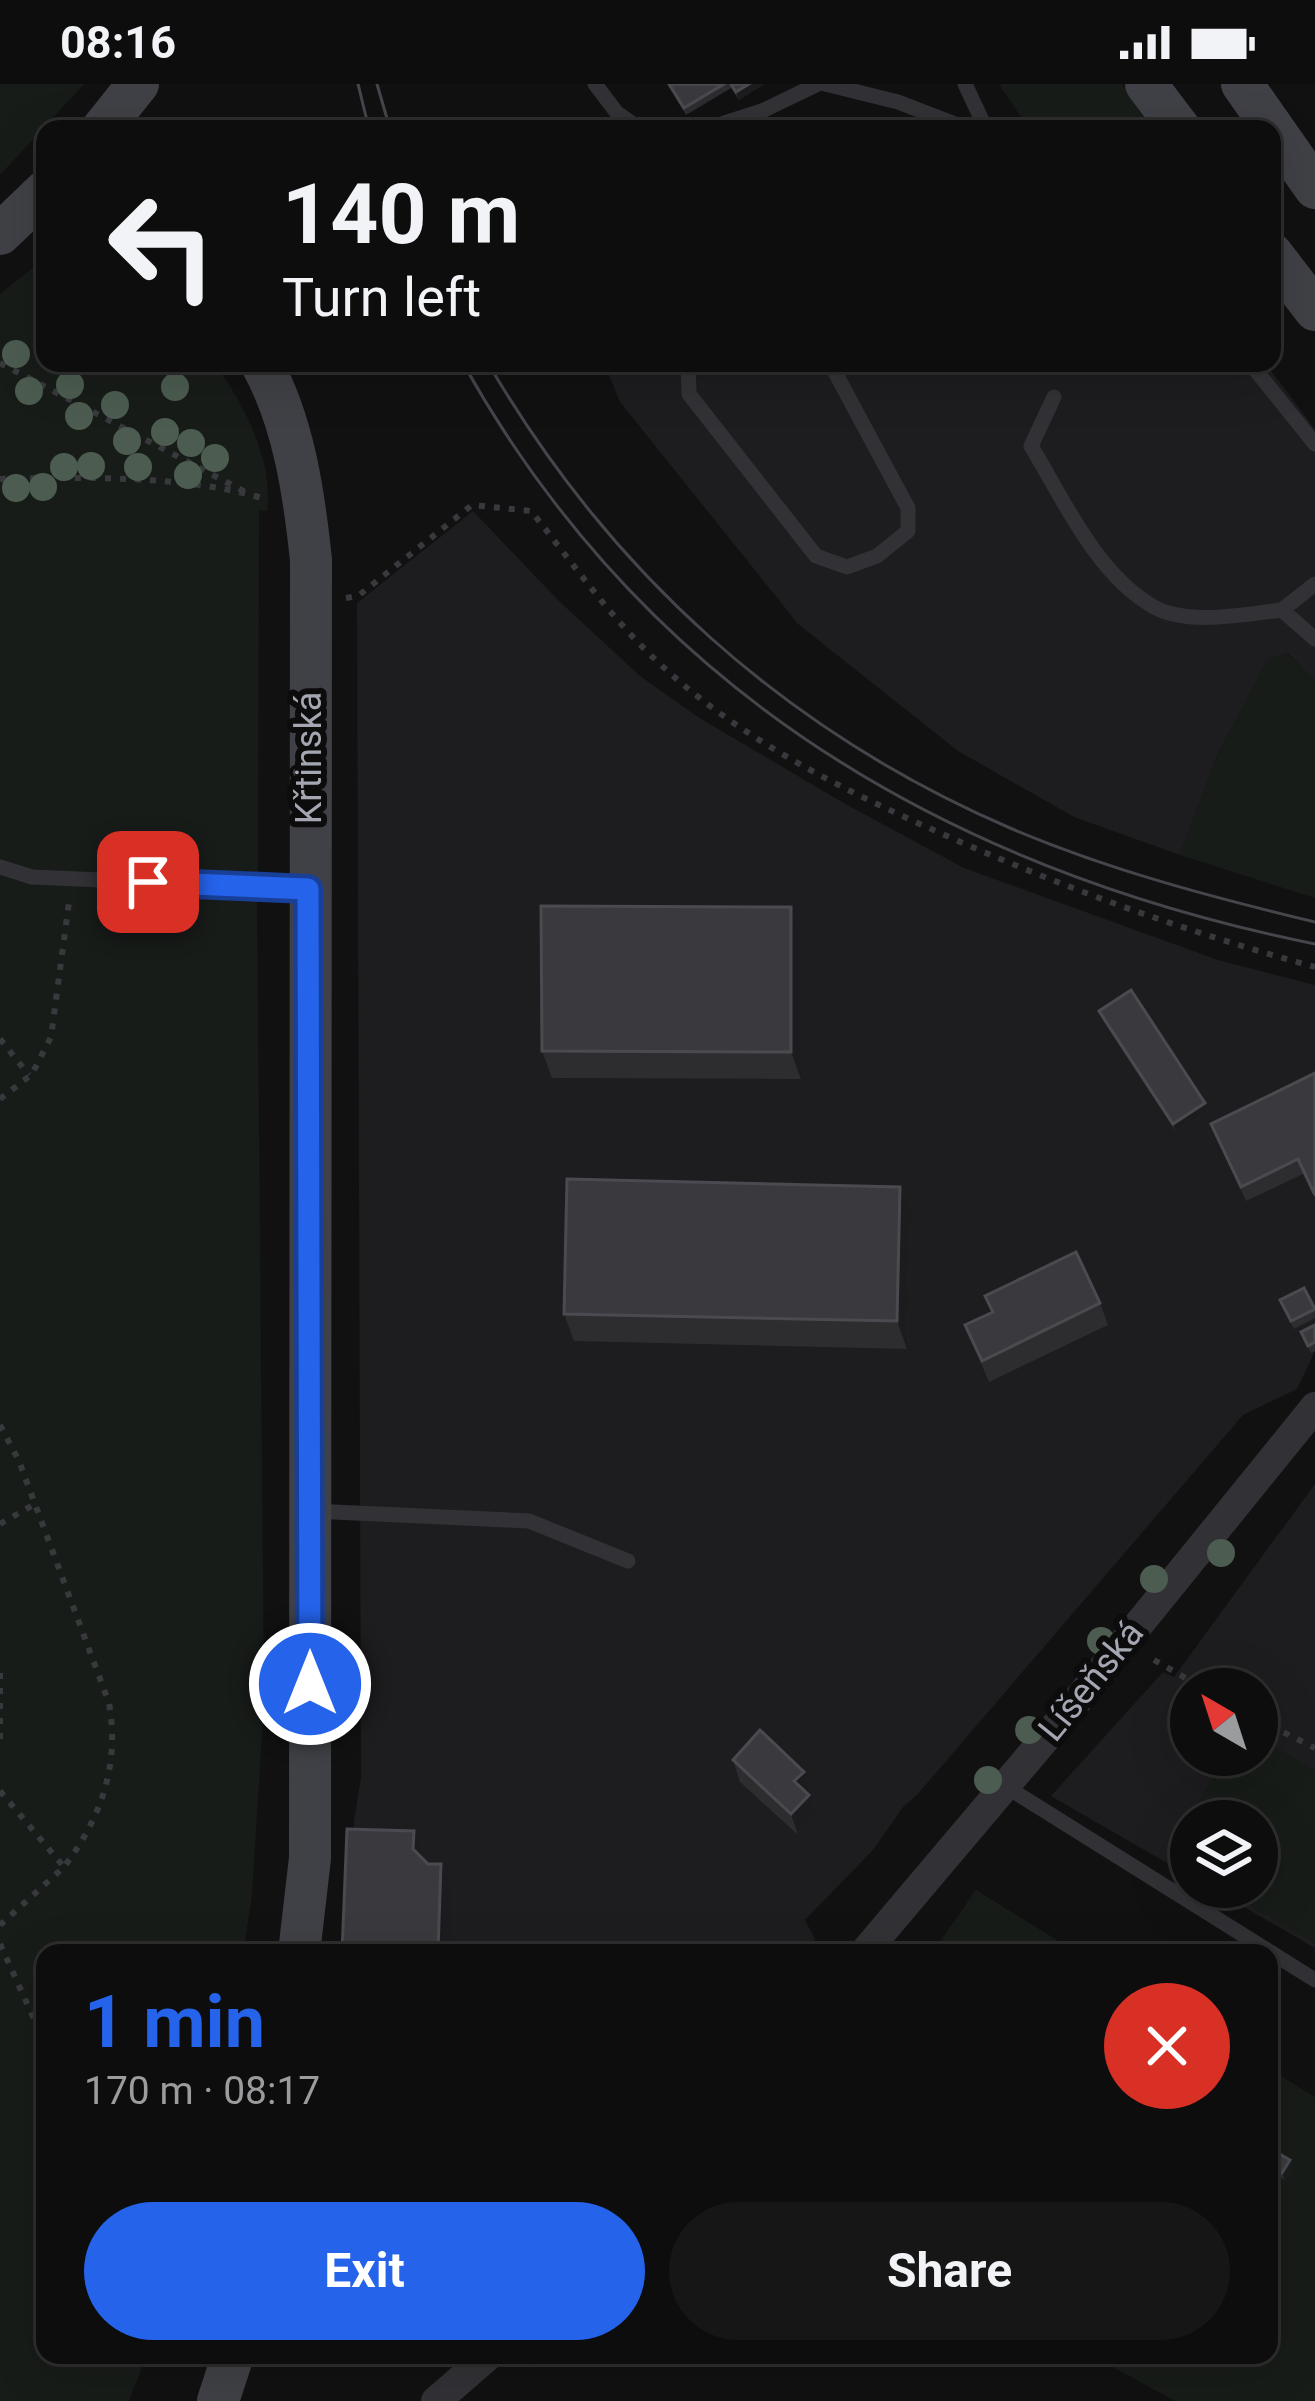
<!DOCTYPE html>
<html lang="en">
<head>
<meta charset="utf-8">
<style>
	:root { --surface:#0d0d0e; --page:#161617; --text:#f1f3f6; --muted:#9a9c9e; --line:#2d2d2e; --accent:#2563eb }
	body { margin:0; font-family:Roboto,sans-serif; background:var(--page); color:var(--text); height:100vh; display:flex; flex-direction:column; font-size:45px; white-space:nowrap }
	* { box-sizing:border-box; margin:0 }
	p { font-size:39px; color:var(--muted) }
	.icon { flex:none; width:66px; height:66px; fill:none; stroke:currentColor; stroke-width:2; stroke-linecap:round; stroke-linejoin:round }
	.map { position:relative; flex:1; overflow:hidden }
	.panel { position:absolute; left:36px; top:1860px; width:1242px; height:420px; display:flex; flex-direction:column; background:var(--surface); border-radius:24px; box-shadow:0 12px 48px #0002,0 0 0 3px var(--line) }
	.panel>* { flex:none }
	.top-card { position:absolute; left:36px; top:36px; width:1245px; height:252px; border-radius:24px; box-shadow:0 12px 48px #0002,0 0 0 3px var(--line); background:#0d0d0e; color:var(--text); overflow:hidden }
	.needle { width:78px; rotate:321deg }
	.fabs { position:absolute; left:1170px; top:1584px; display:grid; gap:24px }
	.fabs a { display:grid; place-items:center; width:108px; height:108px; border-radius:50%; background:var(--surface); box-shadow:0 12px 48px #0002,0 0 0 3px var(--line); font-size:60px }
	.pin { position:absolute; display:grid; place-items:center; width:102px; height:102px; color:#fff; margin:-51px; border-radius:24px; box-shadow:0 6px 18px #0006 }
	.me { position:absolute; width:132px; margin:-66px; rotate:0deg; stroke-linejoin:round; filter:drop-shadow(0 0 9px #0008) }
	.turn { display:flex; align-items:center; gap:42px; height:252px; padding:0 48px; font-size:54px }
	.turn .icon { width:156px; height:156px; stroke-width:2.5 }
	.turn b { display:block; font-size:84px; line-height:102px }
	.round { display:grid; place-items:center; flex:none; width:126px; height:126px; border-radius:63px; background:var(--page) }
	.headline { display:flex; align-items:center; justify-content:space-between; height:204px; padding:0 48px }
	h1 { font-size:72px; font-weight:700; line-height:90px; color:var(--accent) }
	.button { display:flex; gap:24px; margin-top:auto; padding:24px 48px }
	.button a { flex:1; height:138px; border-radius:72px; background:var(--accent); color:#fff; font-size:48px; font-weight:700; line-height:138px; text-align:center }
	.button a+a { background:var(--page); color:var(--text) }
	.status { display:flex; justify-content:space-between; align-items:center; height:84px; padding:0 60px; background:var(--surface); direction:ltr }
	.status svg { height:33px; fill:currentColor }
	.map>svg:first-child { display:block }
	.built { fill:#1d1d1f; fill-rule:evenodd }
	.green { fill:#181c19 }
	.lines { fill:none; stroke-linecap:round; stroke-linejoin:round }
	.path { stroke:#38393d; stroke-width:6; stroke-dasharray:6 9; stroke-linecap:butt }
	.lane { stroke:#323236; stroke-width:15 }
	.street { stroke:#323236; stroke-width:30 }
	.secondary { stroke:#404146; stroke-width:42 }
	.tram { stroke:#45464b; stroke-width:3 }
	.tree { fill:#4c5c50 }
	.wall { fill:#2d2d30 }
	.shaded-wall { fill:#1c1c1e }
	.building { fill:#3a3a3e; stroke:#4a4b50; stroke-width:3 }
	.route-casing { stroke:#184099; stroke-width:30 }
	.route { stroke:#2563eb; stroke-width:21 }
	.labels { text-anchor:middle; dominant-baseline:central; stroke-width:12; stroke-linejoin:round; paint-order:stroke }
	.street-label { font-size:36px; fill:#a4a6b1; stroke:#0c0c0d }
</style>
</head>
<body>
<div class="status"><b>08:16</b><svg viewBox="0 0 49 12"><path d="M0 12V9h3v3zM5 12V6h3v6zM10 12V3h3v9zM15 12V0h3v12zM26 1h20v11H26zM47 4h2v5h-2z"/></svg></div>
<div class="map">
<svg width="1315" height="2317" viewBox="0 0 1315 2317">
	<rect width="100%" height="100%" fill="#111112"/>
	<!-- built -->
	<g class="built">
		<path d="M604 279H1265L1315 345V597L1287 569 1268 575 1218 670 1180 771 1074 733 958 667 798 540 620 318Z"/>
		<path d="M473 427 558 516 640 592 698 633 842 718 964 784 1218 876 1315 901V1267L1297 1305 1243 1331 917 1711 903 1723 873 1766 805 1836 815 1855 803 1869H348L354 1737 361 1694 357 519Z"/>
		<path d="M1315 1400V1864L1209 1803H1257V1737H1191V1793L1051 1712 1163 1588 1174 1593ZM1191 1605H1257V1671H1191Z"/>
	</g>
	<!-- green -->
	<g class="green">
		<path d="M0 0H84L0 91Z"/>
		<path d="M999 0H1122L1155 45H1029Z"/>
		<path d="M45 174V279H213C243 316 274 377 267 427L259 426 258 792 225 791 224 814 257 817 264 1619 252 1811 243 1869H45V2271H147L129 2317H0V210Z"/>
		<path d="M1286 569 1315 597V814L1180 771 1218 670 1268 574Z"/>
		<path d="M1257 1653 1315 1686V1859L1217 1803H1257V1737H1191V1790L1164 1777 1225 1671H1257Z"/>
		<path d="M976 1806 1078 1869H932Z"/>
		<path d="M1269 1985 1315 2013V2317H1175L1091 2271H1269Z"/>
	</g>
	<g class="lines">
		<!-- path -->
		<g class="path">
			<path d="M0 279 249 410"/>
			<path d="M0 395C80 393 188 391 265 415"/>
			<path d="M346 514 358 512 472 421 531 427C572 478 611 535 660 580 742 657 845 707 947 752 1069 806 1187 848 1315 883"/>
			<path d="M0 955 29 991"/>
			<path d="M0 1015 32 990 51 953 69 818"/>
			<path d="M0 1341 19 1377 109 1619C120 1681 101 1734 64 1783"/>
			<path d="M0 1440 33 1421"/>
			<path d="M1154 1576 1205 1605"/>
			<path d="M0 1589V1661"/>
			<path d="M1257 1635 1315 1664"/>
			<path d="M0 1707 64 1783 0 1841"/>
			<path d="M0 1860 45 1959"/>
		</g>
		<!-- lane -->
		<g class="lane">
			<path d="M595 0 617 29 640 45"/>
			<path d="M825 0 898 18 968 45"/>
			<path d="M965 0 986 45"/>
			<path d="M706 45 762 27 818 0"/>
			<path d="M688 279 689 310 816 472 847 483 877 472 908 447V424L830 279"/>
			<path d="M1250 279 1315 360"/>
			<path d="M1054 313 1031 362C1064 416 1096 490 1154 523 1188 542 1245 530 1282 526L1315 555"/>
			<path d="M1282 526 1315 500"/>
			<path d="M0 783 32 793 307 805"/>
			<path d="M312 1427 529 1437 628 1477"/>
			<path d="M1005 1702 1315 1896"/>
		</g>
		<!-- street -->
		<g class="street">
			<path d="M864 1869 1071 1624 1315 1323"/>
			<path d="M436 2317 489 2271"/>
		</g>
		<!-- secondary -->
		<g class="secondary">
			<path d="M1146 0 1180 45"/>
			<path d="M1242 0 1315 104"/>
			<path d="M102 45 138 0"/>
			<path d="M0 150 45 107"/>
			<path d="M1272 170 1315 226"/>
			<path d="M261 279C294 338 304 410 311 476L310 1774 299 1869"/>
			<path d="M218 2317 233 2271"/>
		</g>
		<!-- tram -->
		<g class="tram">
			<path d="M358 0 369 45"/>
			<path d="M377 0 390 45"/>
			<path d="M463 279C648 611 951 786 1315 860"/>
			<path d="M488 279C610 489 787 648 1010 744 1109 786 1211 813 1315 838"/>
		</g>
	</g>
	<!-- trees -->
	<g class="tree">
		<circle cx="16" cy="270" r="14"/>
		<circle cx="70" cy="301" r="14"/>
		<circle cx="175" cy="303" r="14"/>
		<circle cx="29" cy="307" r="14"/>
		<circle cx="115" cy="321" r="14"/>
		<circle cx="79" cy="332" r="14"/>
		<circle cx="165" cy="348" r="14"/>
		<circle cx="127" cy="357" r="14"/>
		<circle cx="191" cy="359" r="14"/>
		<circle cx="215" cy="374" r="14"/>
		<circle cx="91" cy="382" r="14"/>
		<circle cx="64" cy="383" r="14"/>
		<circle cx="138" cy="383" r="14"/>
		<circle cx="188" cy="391" r="14"/>
		<circle cx="43" cy="403" r="14"/>
		<circle cx="16" cy="404" r="14"/>
		<circle cx="1221" cy="1469" r="14"/>
		<circle cx="1154" cy="1495" r="14"/>
		<circle cx="1101" cy="1557" r="14"/>
		<circle cx="1029" cy="1646" r="14"/>
		<circle cx="988" cy="1696" r="14"/>
	</g>
	<!-- wall -->
	<g class="wall">
		<path d="M667 0H764L739 16 731 4 686 31Z"/>
		<path d="M791 823 801 850V995L552 994 542 967Z"/>
		<path d="M1099 927 1205 1019 1208 1026 1176 1048 1102 935Z"/>
		<path d="M1315 989V1114L1303 1090 1246 1117 1211 1040Z"/>
		<path d="M910 1131 907 1265 574 1257 564 1230Z"/>
		<path d="M985 1212 1100 1219 1108 1241 989 1298 965 1241 991 1228Z"/>
		<path d="M1280 1216 1315 1225V1234L1294 1245Z"/>
		<path d="M1315 1241V1267L1311 1269 1301 1248Z"/>
		<path d="M733 1676 804 1688 817 1732 798 1751 740 1698Z"/>
		<path d="M1269 2064 1290 2076 1293 2084 1285 2096 1269 2087Z"/>
	</g>
	<!-- shaded-wall -->
	<g class="shaded-wall">
		<path d="M749 0H764L739 16 736 8Z"/>
		<path d="M791 823 801 850V995L791 968Z"/>
		<path d="M1205 1019 1208 1026 1176 1048 1173 1040Z"/>
		<path d="M900 1103 910 1131 907 1265 897 1237Z"/>
		<path d="M804 1688 817 1732 798 1751 791 1730 794 1697Z"/>
		<path d="M414 1747 424 1775 423 1792 413 1765Z"/>
		<path d="M441 1780 451 1808 449 1869H439Z"/>
		<path d="M1290 2076 1293 2084 1285 2096 1282 2089Z"/>
		<path d="M539 2271H547L548 2273 535 2284 532 2277Z"/>
	</g>
	<!-- building -->
	<g class="building">
		<path d="M669 0H724L684 24Z"/>
		<path d="M731 0H749L736 8Z"/>
		<path d="M541 822 791 823V968L542 967Z"/>
		<path d="M1131 906 1205 1019 1173 1040 1099 927Z"/>
		<path d="M1315 989V1111L1298 1075 1241 1103 1211 1040Z"/>
		<path d="M567 1095 900 1103 897 1237 564 1230Z"/>
		<path d="M1076 1168 1100 1219 982 1277 965 1241 993 1228 985 1212Z"/>
		<path d="M1304 1204 1315 1225 1291 1237 1280 1216Z"/>
		<path d="M1315 1241V1258L1308 1262 1301 1248Z"/>
		<path d="M760 1646 804 1688 794 1697 809 1711 791 1730 733 1676Z"/>
		<path d="M347 1745 414 1747 413 1765 428 1780H441L438 1867 452 1869H342Z"/>
		<path d="M1269 2064 1290 2076 1282 2089 1269 2081Z"/>
	</g>
	<g class="lines">
		<!-- route casing -->
		<g class="route-casing">
			<path id="route" d="M148 798 308 805 310 1600"/>
		</g>
		<!-- route -->
		<use href="#route" class="route"/>
	</g>
	<g class="labels">
		<!-- street labels -->
		<g class="street-label">
			<text transform="translate(309 674) rotate(-90)">Křtinská</text>
			<text transform="translate(1091 1597) rotate(-51)">Líšeňská</text>
		</g>
	</g>
</svg>
<div class="fabs">
<a><svg class="needle" viewBox="-14 -14 28 28"><path d="M0-13l5 13h-10z" fill="#e53935"/><path d="M0 13l5-13h-10z" fill="#9a9c9e"/></svg></a>
<a><svg class="icon" aria-label="layers" viewBox="0 0 24 24"><path d="M12 4l9 5-9 5-9-5zM3 14l9 5 9-5"/></svg></a>
</div>
<div class="pin" style="left:148px;top:798px;background:#d93025"><svg class="icon" aria-label="arrive" viewBox="0 0 24 24"><path d="M6 21V4h12l-3 4 3 4H6"/></svg></div>
<svg class="me" style="left:310px;top:1600px" viewBox="-20 -20 40 40"><circle r="17" fill="#2563eb" stroke="#fff" stroke-width="3"/><path d="M0-11L8 9 0 5-8 9z" fill="#fff"/></svg>
<div class="top-card">
<div class="turn"><svg class="icon" aria-label="left" viewBox="0 0 24 24"><path d="M17 20v-9H6M10 6l-5 5 5 5"/></svg><div><b>140 m</b>Turn left</div></div>
</div>
<section class="panel">
<div class="headline"><div><h1>1 min</h1><p>170 m · 08:17</p></div><a class="round" style="background:#d93025;color:#fff"><svg class="icon" aria-label="close" viewBox="0 0 24 24"><path d="M6 6l12 12M18 6L6 18"/></svg></a></div>
<div class="button"><a>Exit</a><a>Share</a></div>
</section>
</div>
</body>
</html>
